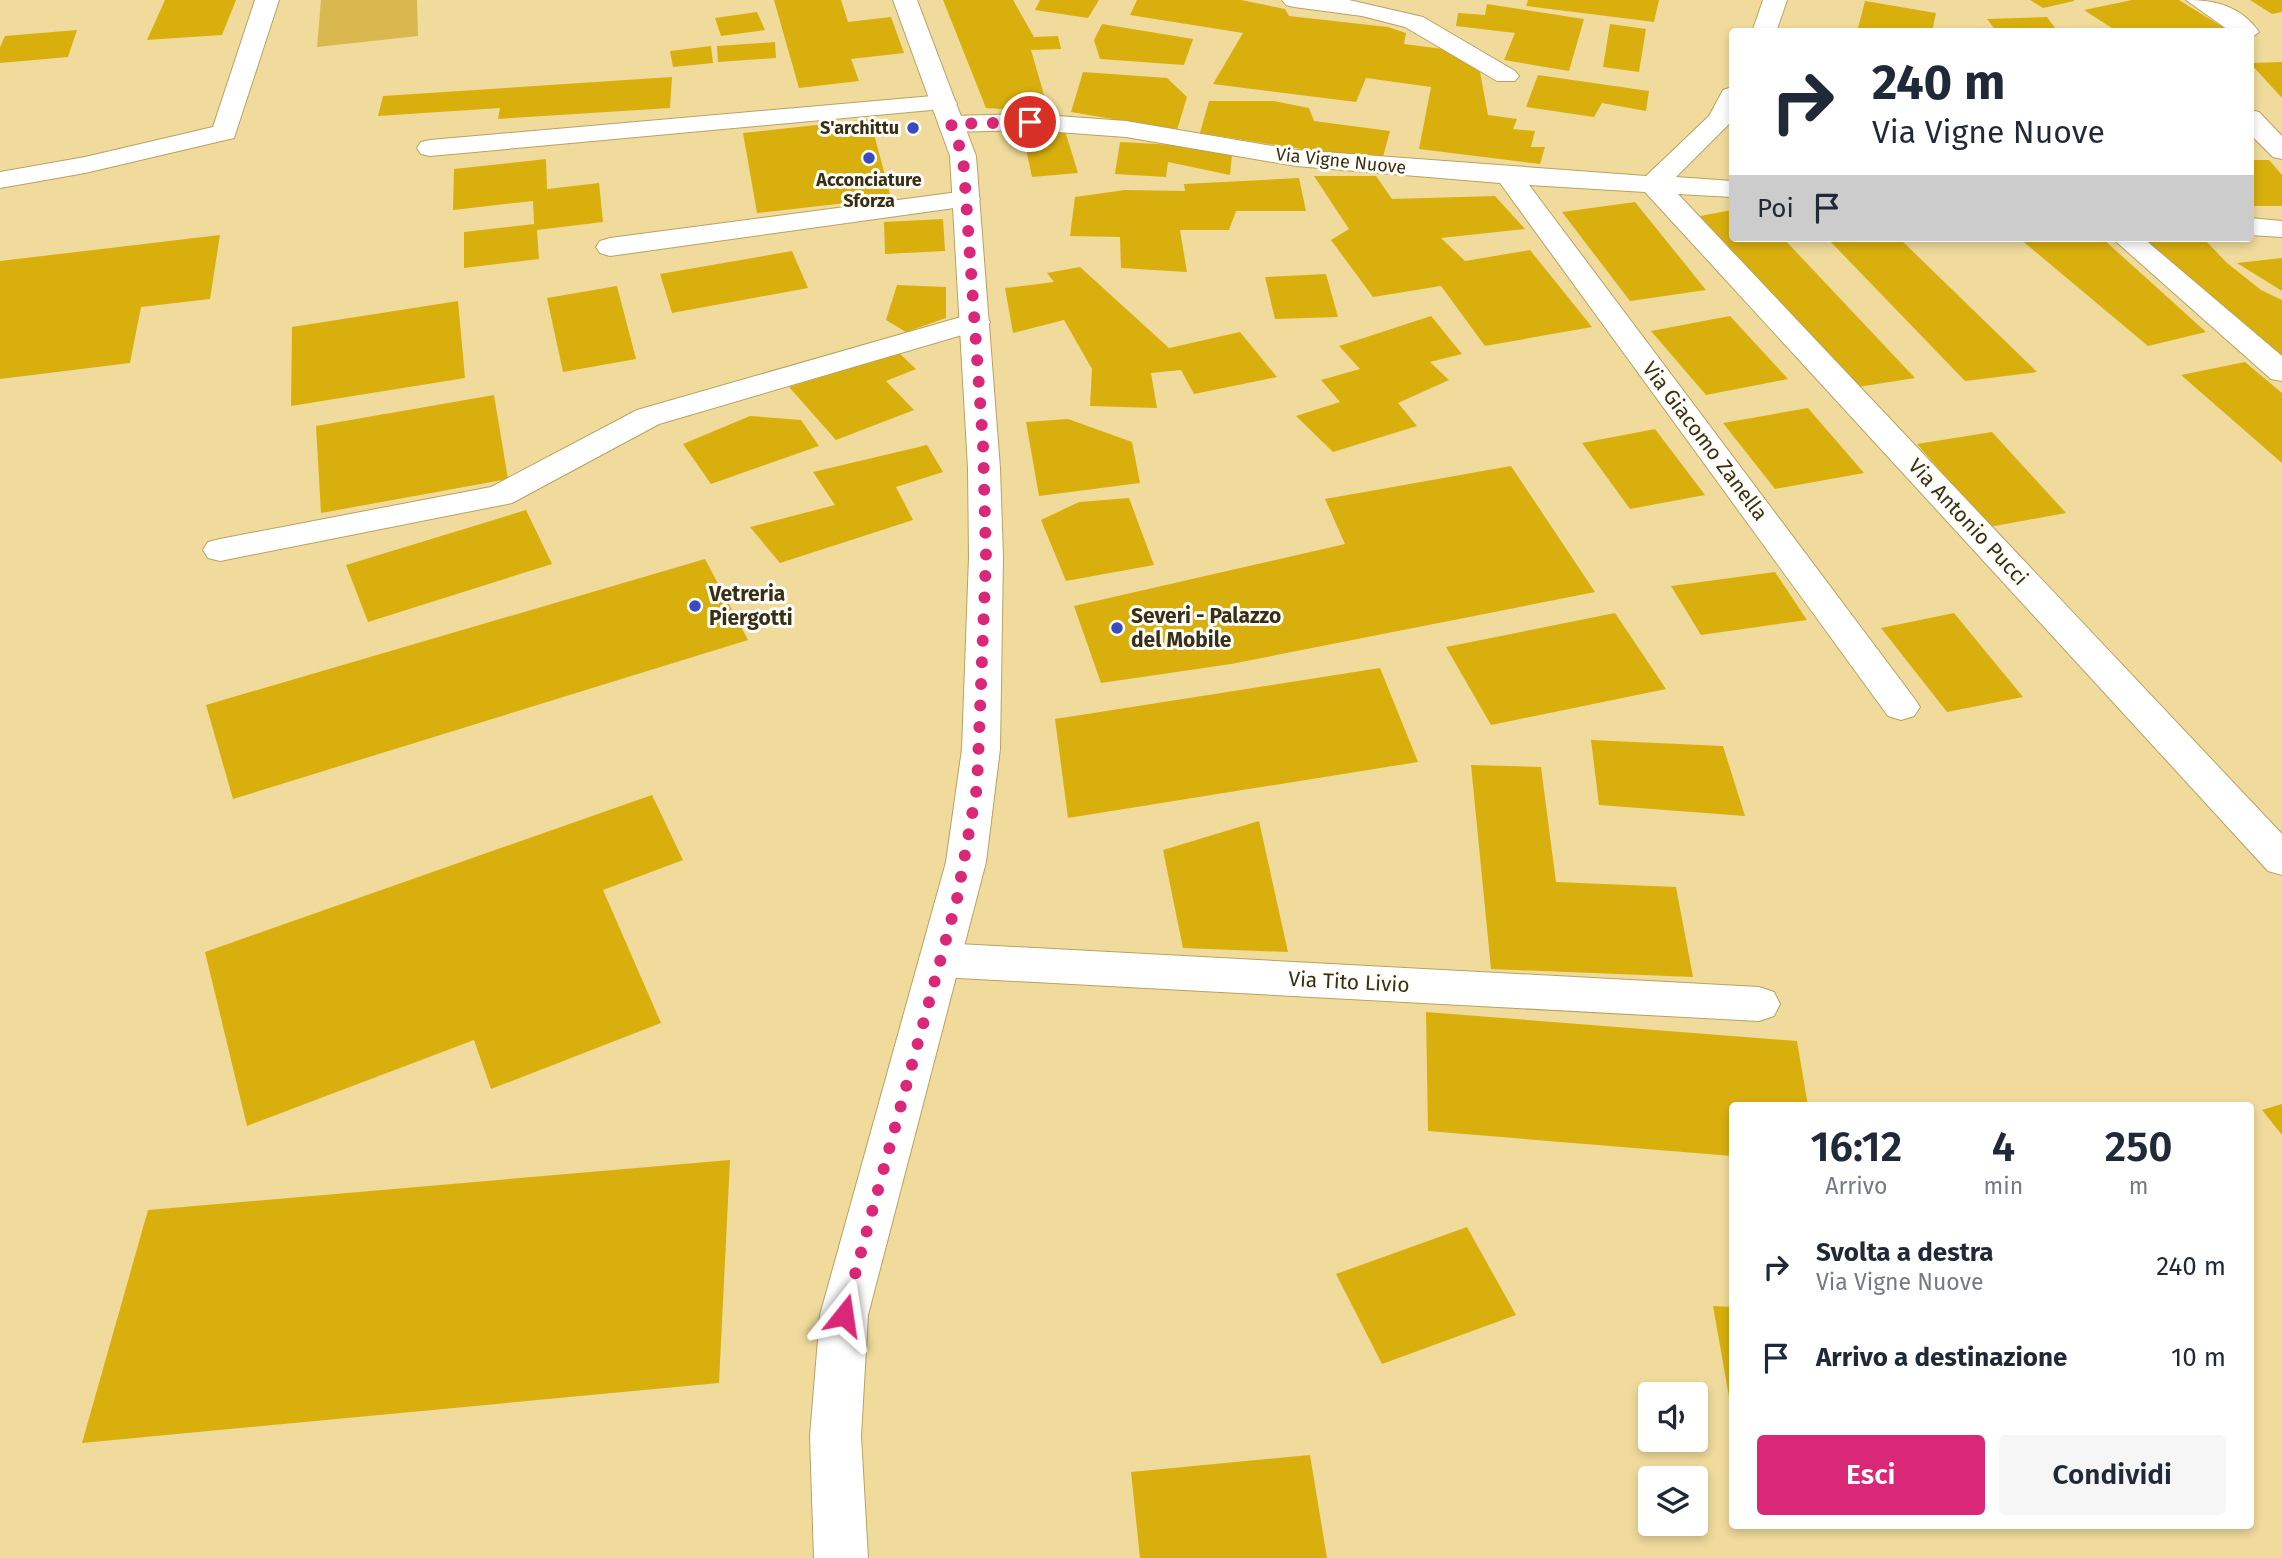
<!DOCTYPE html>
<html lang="it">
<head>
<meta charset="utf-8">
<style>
	:root { --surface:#fff; --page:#f6f6f7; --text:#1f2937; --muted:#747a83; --accent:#db2777 }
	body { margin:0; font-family:"Fira Sans",sans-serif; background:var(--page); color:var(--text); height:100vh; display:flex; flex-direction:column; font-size:26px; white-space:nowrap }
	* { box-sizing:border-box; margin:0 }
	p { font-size:23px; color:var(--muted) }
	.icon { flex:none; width:38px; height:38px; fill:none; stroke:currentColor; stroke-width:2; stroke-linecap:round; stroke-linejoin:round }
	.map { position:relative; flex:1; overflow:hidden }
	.details { position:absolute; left:1729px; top:1102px; width:525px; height:427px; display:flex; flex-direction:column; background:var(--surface); border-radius:7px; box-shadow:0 4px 10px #0003 }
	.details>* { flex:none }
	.top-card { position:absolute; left:1729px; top:28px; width:525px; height:214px; border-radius:7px; box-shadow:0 4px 10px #0003; background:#fff; color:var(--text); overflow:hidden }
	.buttons { position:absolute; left:1638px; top:1382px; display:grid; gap:14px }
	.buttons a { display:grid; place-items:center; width:70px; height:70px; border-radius:7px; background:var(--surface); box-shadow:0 4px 10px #0003; font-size:35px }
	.pin { position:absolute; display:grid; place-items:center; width:60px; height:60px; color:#fff; margin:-30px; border:4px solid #fff; border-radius:50%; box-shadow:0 2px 7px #0007 }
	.me { position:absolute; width:77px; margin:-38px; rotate:15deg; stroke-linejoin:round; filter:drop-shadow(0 0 5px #0008) }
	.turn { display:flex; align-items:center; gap:24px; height:147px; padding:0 28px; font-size:32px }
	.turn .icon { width:91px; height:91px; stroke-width:2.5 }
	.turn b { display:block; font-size:49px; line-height:60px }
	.then { display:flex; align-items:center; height:66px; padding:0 28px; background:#0003; gap:14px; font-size:26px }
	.eta { display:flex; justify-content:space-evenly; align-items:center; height:119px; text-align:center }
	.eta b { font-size:42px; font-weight:600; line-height:49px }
	.cta { display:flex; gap:14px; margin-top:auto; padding:14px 28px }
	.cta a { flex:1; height:80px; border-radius:7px; background:var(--accent); color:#fff; font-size:28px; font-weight:600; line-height:80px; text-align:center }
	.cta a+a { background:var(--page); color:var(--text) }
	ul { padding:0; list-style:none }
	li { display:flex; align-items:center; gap:21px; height:91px; padding:0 28px }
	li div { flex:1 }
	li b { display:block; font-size:26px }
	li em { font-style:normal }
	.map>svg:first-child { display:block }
	.green { fill:#dab850 }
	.building { fill:#d9af0e }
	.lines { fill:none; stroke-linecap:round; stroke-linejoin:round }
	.minor-casing { stroke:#b7a264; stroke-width:2 }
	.major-casing { stroke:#b7a264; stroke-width:2 }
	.minor { fill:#fff; fill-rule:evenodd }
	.major { fill:#fff; fill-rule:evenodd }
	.route { stroke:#db2777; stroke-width:12; stroke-dasharray:0 21.6 }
	.poi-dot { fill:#3a4bbe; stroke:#fffdf7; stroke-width:2.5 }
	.labels { text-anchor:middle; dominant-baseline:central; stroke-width:6; stroke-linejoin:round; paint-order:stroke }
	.far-poi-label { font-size:18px; font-weight:bold; fill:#382f16; stroke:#fffdf7; text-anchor:end }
	.far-street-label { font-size:18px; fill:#382f16; stroke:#fffdf7 }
	.street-label { font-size:21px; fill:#382f16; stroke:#fffdf7 }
	.poi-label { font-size:21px; font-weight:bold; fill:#382f16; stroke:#fffdf7; text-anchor:start }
</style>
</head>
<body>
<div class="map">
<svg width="2282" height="1558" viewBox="0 0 2282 1558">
	<rect width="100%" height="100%" fill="#f0db9c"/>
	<!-- green -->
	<path class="green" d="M321 0H417L418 36 317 47Z"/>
	<!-- building -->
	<g class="building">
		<path d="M165 0H236L222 35 147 40Z"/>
		<path d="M774 0H841L848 22 891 17 904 53 851 59 859 81 799 88Z"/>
		<path d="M943 0H1013L1034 37 1058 36 1061 49 1031 50 1049 112 986 108Z"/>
		<path d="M1040 0H1099L1088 18 1035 10Z"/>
		<path d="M1137 0H1241L1285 9 1289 16 1388 27 1406 33 1404 44 1443 49 1480 72 1488 115 1517 119 1513 129 1535 131 1531 147H1545L1540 164 1419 149 1431 87 1366 78 1356 102 1213 84 1243 33 1130 15Z"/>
		<path d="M1528 0H1659L1654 22 1526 6Z"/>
		<path d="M2030 0H2074V1L2043 8Z"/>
		<path d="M2132 0H2179L2229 31 2118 32 2084 10Z"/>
		<path d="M2250 0H2282V12L2272 14Z"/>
		<path d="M1865 1 1936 13 1932 32H1857Z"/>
		<path d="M1487 4 1584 19 1569 71 1504 60 1515 33 1456 26 1458 13 1485 15Z"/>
		<path d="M757 12 765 30 721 36 715 18Z"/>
		<path d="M2047 17 2058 32H1997L1987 19Z"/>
		<path d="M1102 24 1193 39 1184 65 1100 59 1094 40Z"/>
		<path d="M1610 24 1646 29 1639 72 1603 67Z"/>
		<path d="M77 30 68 57 0 63V47L5 36Z"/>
		<path d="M775 42 776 58 718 62 717 46Z"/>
		<path d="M711 46 713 63 673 67 670 51Z"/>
		<path d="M2282 62V98L2250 63Z"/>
		<path d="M1083 72 1167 78 1187 97 1177 130 1071 112Z"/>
		<path d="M1538 75 1649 91 1646 111 1602 103 1594 117 1526 107Z"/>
		<path d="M672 77 670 108 498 119 500 108 378 116 383 96Z"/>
		<path d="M1209 101H1274L1309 108 1314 121 1390 131 1383 157 1320 152 1200 133Z"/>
		<path d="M870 119 891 198 757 213 743 133Z"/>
		<path d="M1022 131H1065L1078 173 1032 177Z"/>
		<path d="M1120 142 1177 145 1232 155 1230 175 1168 162 1166 177 1115 174Z"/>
		<path d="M546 159 547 189 599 183 603 222 537 230 539 259 464 268V232L534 224 533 201 453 210 454 169Z"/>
		<path d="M2250 160H2269L2282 175V206H2250Z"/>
		<path d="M1314 176H1376L1392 199 1495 196 1525 229 1441 238 1465 261 1530 250 1592 327 1485 346 1441 286 1373 297 1331 240 1349 229Z"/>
		<path d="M1299 178 1306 211H1236L1229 230H1180L1187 272 1121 268 1120 237 1070 236 1075 197 1125 190 1185 191 1184 184Z"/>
		<path d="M1635 202 1706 290 1630 301 1562 212Z"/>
		<path d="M1732 210V238H1783L1915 378 1858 387 1700 216Z"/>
		<path d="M943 219 945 251 885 254 884 222Z"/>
		<path d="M220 235 210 299 141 307 130 363 0 379V261Z"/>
		<path d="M1827 238H1899L2037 372 1965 381Z"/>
		<path d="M2019 238H2102L2206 332 2148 346Z"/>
		<path d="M2141 238H2203L2227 263 2261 290 2282 300V357Z"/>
		<path d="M792 251 808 288 672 313 660 274Z"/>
		<path d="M2282 258V291L2237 263Z"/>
		<path d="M1080 267 1169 348 1240 332 1277 377 1194 394 1181 370 1151 373 1157 408 1090 406 1092 369 1064 320 1013 333 1005 288 1054 282 1047 273Z"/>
		<path d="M1326 274 1338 317 1275 319 1265 277Z"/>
		<path d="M897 285 946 287V318L906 332 886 320Z"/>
		<path d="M617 286 636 359 563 372 547 298Z"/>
		<path d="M458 301 465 378 291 406 292 327Z"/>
		<path d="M1431 316 1462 354 1430 362 1449 380 1398 403 1417 426 1333 452 1296 416 1340 402 1321 380 1360 369 1339 346Z"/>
		<path d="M1730 316 1788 379 1706 395 1651 331Z"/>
		<path d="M899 353 916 369 886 381 914 410 836 440 789 387Z"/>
		<path d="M2245 362 2282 393V463L2181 375Z"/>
		<path d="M494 395 508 479 321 513 316 426Z"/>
		<path d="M1808 408 1864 473 1775 489 1723 423Z"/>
		<path d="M750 416 801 420 819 446 711 484 683 444Z"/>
		<path d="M1068 419 1132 442 1140 483 1039 496 1026 422Z"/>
		<path d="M1655 429 1705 495 1630 509 1582 443Z"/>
		<path d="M1992 432 2066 513 1989 527 1917 444Z"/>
		<path d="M927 445 943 472 896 487 913 520 780 563 750 527 835 505 813 472Z"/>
		<path d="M1511 466 1595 592 1231 664 1101 683 1074 606 1345 544 1325 499Z"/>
		<path d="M1129 498 1154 565 1066 581 1041 520 1079 502Z"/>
		<path d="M526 510 552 564 368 622 346 565Z"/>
		<path d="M705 559 748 640 233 799 206 705Z"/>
		<path d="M1775 572 1807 620 1701 635 1671 586Z"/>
		<path d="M1615 613 1666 689 1491 725 1446 647Z"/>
		<path d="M1954 613 2023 697 1947 712 1881 628Z"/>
		<path d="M1380 668 1418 762 1068 818 1055 719Z"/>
		<path d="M1591 740 1723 746 1745 816 1599 805Z"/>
		<path d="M1471 765 1541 767 1556 882 1676 887 1693 977 1491 969Z"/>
		<path d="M652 795 683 860 603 890 661 1023 491 1089 474 1040 247 1126 205 952Z"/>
		<path d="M1259 821 1288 952 1183 948 1163 850Z"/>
		<path d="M1426 1012 1797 1041 1808 1106H1732V1156L1428 1131Z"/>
		<path d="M2282 1104V1135L2262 1110Z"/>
		<path d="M730 1160 719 1383 82 1443 148 1210Z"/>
		<path d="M1467 1227 1516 1315 1382 1364 1336 1274Z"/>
		<path d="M1713 1306 1732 1307V1408H1731Z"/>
		<path d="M1310 1455 1327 1558H1140L1131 1472Z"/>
	</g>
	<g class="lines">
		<!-- minor casing -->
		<g class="minor-casing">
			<g id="minor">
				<path d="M255 0H279L234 138 85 173 0 188V172L85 157 213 127Z"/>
				<path d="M1282 0H1349L1423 17 1515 71 1519 76 1515 81H1497L1405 27 1362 16 1294 7 1286 5Z"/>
				<path d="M1763 0H1787L1776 32H1752Z"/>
				<path d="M2186 0C2215 0 2241 6 2259 32L2250 39V32H2231Z"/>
				<path d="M1732 87V121L1676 177 1732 181V197L1678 194 2282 834V875L2268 871 1645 192 1529 185 1914 698 1920 707 1914 716 1901 720 1888 716 1500 183 1296 166 1126 137 1030 130 951 132 942 130 938 124 942 118 951 116 1030 114 1126 121 1296 150 1646 176 1709 116 1723 90Z"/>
				<path d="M944 95 953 98 957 103 953 108 430 156 421 154 417 148 421 142 430 140Z"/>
				<path d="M2250 110 2259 112 2282 136V159L2273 157 2250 134Z"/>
				<path d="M966 191 976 193 980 199 976 205 610 256 600 253 596 247 600 241 610 238Z"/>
				<path d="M2250 218 2282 221V237L2250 235Z"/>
				<path d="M2112 238H2143L2282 356V381L2271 379Z"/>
				<path d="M975 313 986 316 990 322 986 328 659 424 512 503 220 561 208 558 203 550 208 542 220 539 491 487 637 410Z"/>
				<path d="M940 943 1759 987 1774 992 1780 1004 1774 1016 1759 1021 940 977 925 972 919 960 925 948Z"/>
			</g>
		</g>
		<!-- major casing -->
		<g class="major-casing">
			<path id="major" d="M893 0H917L976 156 1000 468 1003 557 1000 749 986 862 868 1315 861 1436 868 1558H814L810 1436 820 1315 946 862 962 749 969 557 968 468 950 156Z"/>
		</g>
		<!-- minor -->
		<use href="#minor" class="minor"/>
		<!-- major -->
		<use href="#major" class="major"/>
	</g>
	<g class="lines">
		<!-- route -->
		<path class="route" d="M844 1315 957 899 977 787 986 557 983 444 963 156 951 124 1030 122"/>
	</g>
	<!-- markers -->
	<g class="poi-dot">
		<circle cx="913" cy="128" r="7"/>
		<circle cx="869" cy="158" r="7"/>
		<circle cx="695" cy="606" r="7"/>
		<circle cx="1117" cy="628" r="7"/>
	</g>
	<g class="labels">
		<!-- far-poi labels -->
		<g class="far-poi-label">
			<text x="899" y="128">S'archittu</text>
			<text x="869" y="180" text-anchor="middle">Acconciature<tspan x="869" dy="21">Sforza</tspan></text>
		</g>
		<!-- far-street labels -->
		<g class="far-street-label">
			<text transform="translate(1341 161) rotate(6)">Via Vigne Nuove</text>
		</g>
		<!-- street labels -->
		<g class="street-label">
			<text transform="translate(1705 441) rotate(53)">Via Giacomo Zanella</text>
			<text transform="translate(1968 522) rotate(47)">Via Antonio Pucci</text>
			<text transform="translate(1349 982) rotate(3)">Via Tito Livio</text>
		</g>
		<!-- poi labels -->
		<g class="poi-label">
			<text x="709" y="594">Vetreria<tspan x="709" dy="24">Piergotti</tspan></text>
			<text x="1131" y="616">Severi - Palazzo<tspan x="1131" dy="24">del Mobile</tspan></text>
		</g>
	</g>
</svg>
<div class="buttons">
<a><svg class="icon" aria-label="sound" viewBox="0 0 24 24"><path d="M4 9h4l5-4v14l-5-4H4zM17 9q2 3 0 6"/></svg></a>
<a><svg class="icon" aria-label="layers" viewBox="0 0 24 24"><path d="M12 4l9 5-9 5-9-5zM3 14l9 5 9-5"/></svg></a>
</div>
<div class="pin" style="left:1030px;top:122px;background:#d93025"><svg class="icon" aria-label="arrive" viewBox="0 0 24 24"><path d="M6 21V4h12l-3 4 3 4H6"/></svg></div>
<svg class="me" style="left:844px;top:1315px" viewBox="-20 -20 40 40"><path d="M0-17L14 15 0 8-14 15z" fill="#db2777" stroke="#fff" stroke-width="4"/></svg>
<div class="top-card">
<div class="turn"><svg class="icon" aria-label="right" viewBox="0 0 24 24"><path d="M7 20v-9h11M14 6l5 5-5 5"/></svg><div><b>240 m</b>Via Vigne Nuove</div></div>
<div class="then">Poi<svg class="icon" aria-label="arrive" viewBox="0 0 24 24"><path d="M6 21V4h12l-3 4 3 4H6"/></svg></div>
</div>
<section class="details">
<div class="eta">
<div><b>16:12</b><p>Arrivo</p></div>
<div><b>4</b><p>min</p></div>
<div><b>250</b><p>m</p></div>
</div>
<ul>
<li><svg class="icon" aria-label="right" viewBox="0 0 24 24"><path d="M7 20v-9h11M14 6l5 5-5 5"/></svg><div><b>Svolta a destra</b><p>Via Vigne Nuove</p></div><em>240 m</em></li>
<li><svg class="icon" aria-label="arrive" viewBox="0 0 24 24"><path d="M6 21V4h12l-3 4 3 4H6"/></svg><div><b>Arrivo a destinazione</b></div><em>10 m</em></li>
</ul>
<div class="cta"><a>Esci</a><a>Condividi</a></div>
</section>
</div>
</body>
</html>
